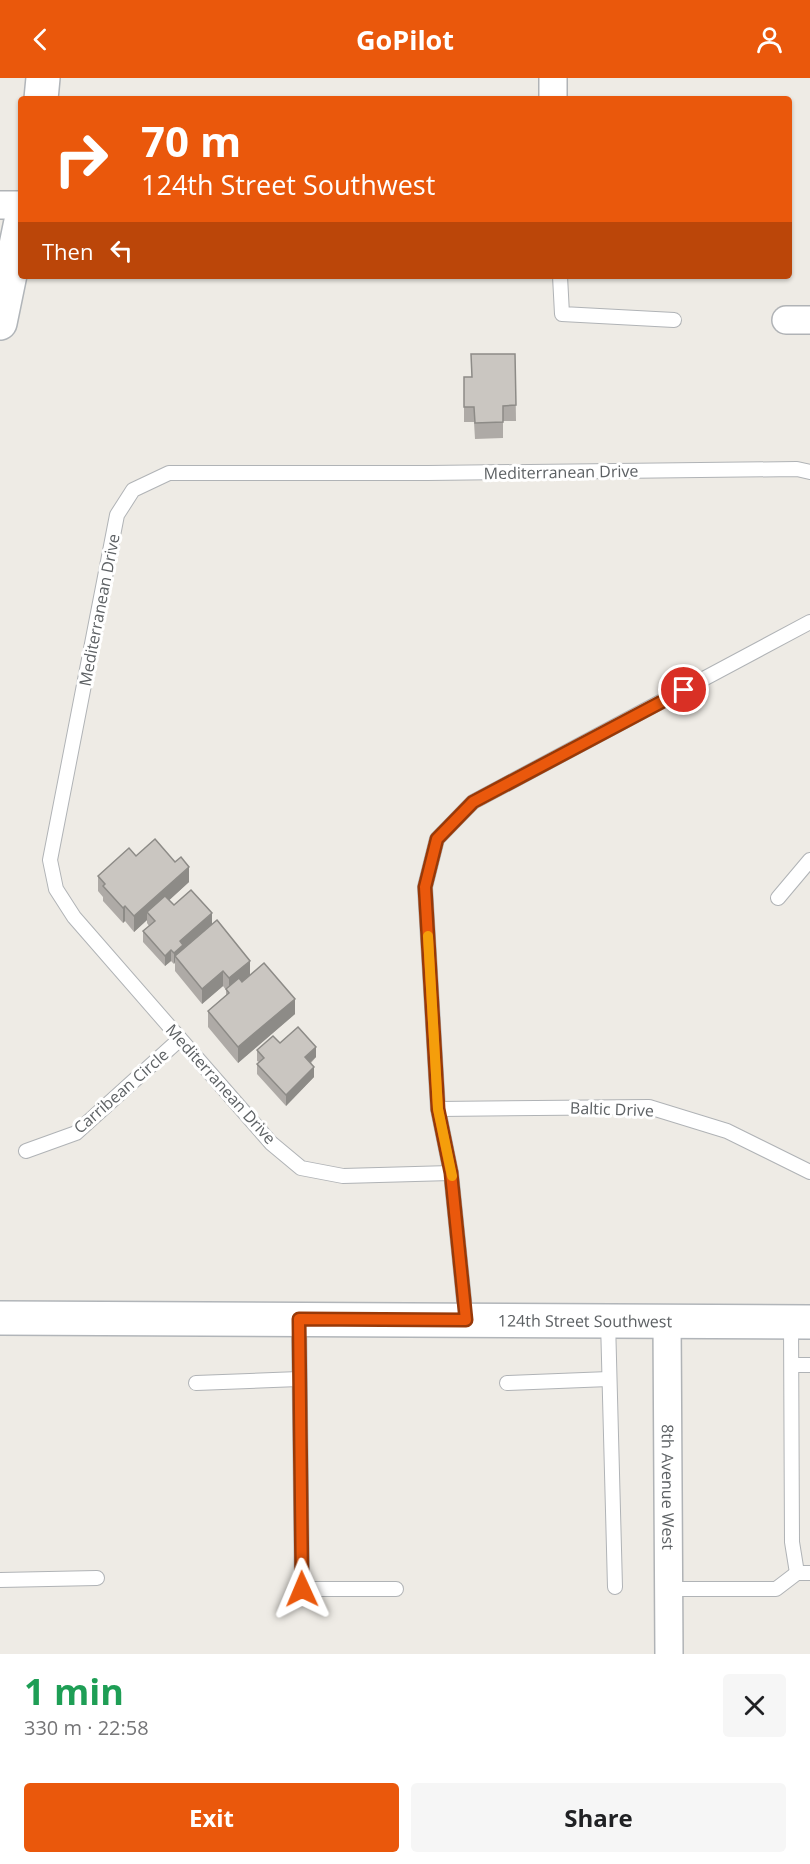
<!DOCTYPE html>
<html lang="en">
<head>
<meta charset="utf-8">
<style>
	:root { --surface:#fff; --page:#f6f6f6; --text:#202124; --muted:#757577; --accent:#ea580c }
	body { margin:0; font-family:"Open Sans",sans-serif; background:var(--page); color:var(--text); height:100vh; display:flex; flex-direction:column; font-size:22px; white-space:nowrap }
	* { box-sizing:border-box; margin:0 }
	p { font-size:20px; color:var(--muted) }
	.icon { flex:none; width:33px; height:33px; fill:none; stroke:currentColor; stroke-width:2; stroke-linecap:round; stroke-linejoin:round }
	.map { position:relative; height:1576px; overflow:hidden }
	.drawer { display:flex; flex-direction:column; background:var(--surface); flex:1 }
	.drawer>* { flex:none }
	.top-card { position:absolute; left:18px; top:18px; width:774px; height:183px; border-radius:6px; box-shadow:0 2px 4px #0004; background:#ea580c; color:#fff; overflow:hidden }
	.pin { position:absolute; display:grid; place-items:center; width:51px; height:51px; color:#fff; margin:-26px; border:3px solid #fff; border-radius:50%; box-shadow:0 2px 6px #0007 }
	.me { position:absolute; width:66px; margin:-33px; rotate:359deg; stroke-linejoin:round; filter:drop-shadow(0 0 4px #0008) }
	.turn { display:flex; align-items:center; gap:21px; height:126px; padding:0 24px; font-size:27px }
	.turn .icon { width:78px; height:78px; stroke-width:2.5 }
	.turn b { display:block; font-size:42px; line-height:51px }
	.then { display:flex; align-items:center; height:57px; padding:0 24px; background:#0003; gap:12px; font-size:22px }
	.round { display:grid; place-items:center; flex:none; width:63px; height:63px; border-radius:6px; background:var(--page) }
	.head { display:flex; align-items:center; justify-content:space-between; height:102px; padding:0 24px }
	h1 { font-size:36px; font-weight:700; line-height:45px; color:#1e9e55 }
	.primary-button { display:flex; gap:12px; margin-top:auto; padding:12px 24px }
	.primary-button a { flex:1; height:69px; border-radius:6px; background:var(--accent); color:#fff; font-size:24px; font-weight:700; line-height:69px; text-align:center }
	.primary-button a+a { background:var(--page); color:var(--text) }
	header { display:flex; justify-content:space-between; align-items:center; height:78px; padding:0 24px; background:var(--accent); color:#fff; font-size:27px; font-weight:700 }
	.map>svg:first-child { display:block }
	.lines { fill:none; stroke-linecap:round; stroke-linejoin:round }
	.lane-casing { stroke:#b0b3b6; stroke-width:16 }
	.street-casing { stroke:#b0b3b6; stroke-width:30 }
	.secondary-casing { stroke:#b1b5b9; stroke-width:36 }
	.lane { stroke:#fff; stroke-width:14 }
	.street { stroke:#fff; stroke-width:27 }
	.secondary { stroke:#fff; stroke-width:33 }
	.wall { fill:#aeaaa6 }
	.shaded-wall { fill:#8d8b87 }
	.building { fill:#cac6c1; stroke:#8d8b87; stroke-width:1.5 }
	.route-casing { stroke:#983908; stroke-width:15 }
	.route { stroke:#ea580c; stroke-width:10 }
	.slow { stroke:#f59e0b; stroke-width:10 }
	.labels { text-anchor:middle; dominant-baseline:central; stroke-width:6; stroke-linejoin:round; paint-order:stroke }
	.street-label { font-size:16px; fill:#5d6164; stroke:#fff }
</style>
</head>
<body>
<header><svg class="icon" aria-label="back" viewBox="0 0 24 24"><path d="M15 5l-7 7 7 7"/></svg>GoPilot<svg class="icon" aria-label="person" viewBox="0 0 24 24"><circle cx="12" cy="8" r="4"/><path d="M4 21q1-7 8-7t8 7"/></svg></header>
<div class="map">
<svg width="810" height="1576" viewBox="0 0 810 1576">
	<rect width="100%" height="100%" fill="#eeebe5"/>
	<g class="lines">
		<!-- lane casing -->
		<g class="lane-casing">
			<g id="lane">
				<path d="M560 198 562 236 674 242"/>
				<path d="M778 820 810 782"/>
				<path d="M438 1031 649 1029 727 1053 810 1094"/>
				<path d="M26 1073 76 1055 180 961"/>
				<path d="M451 1095 343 1098 301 1090 271 1065 74 839 56 811 50 782 117 437 133 412 169 395H428L797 391 810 394"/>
				<path d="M299 1241 302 1511H396"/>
				<path d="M466 1242 451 1095 438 1031 425 809 437 761 473 724 810 544"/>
				<path d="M608 1243 615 1509"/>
				<path d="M791 1244 792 1464 797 1495H810"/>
				<path d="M792 1287H810"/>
				<path d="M196 1305 299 1301"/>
				<path d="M507 1305 609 1301"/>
				<path d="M0 1502 97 1500"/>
				<path d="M669 1511H776L797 1495"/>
			</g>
		</g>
		<!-- street casing -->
		<g class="street-casing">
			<g id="street">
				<path d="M553 21V0"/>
				<path d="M0 127H21"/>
				<path d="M786 242H810"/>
				<path id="s1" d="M667 1243 669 1576"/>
			</g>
		</g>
		<!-- secondary casing -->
		<g class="secondary-casing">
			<g id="secondary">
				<path d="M41 21 43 0"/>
				<path d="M0 245 21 143"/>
				<path id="s2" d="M0 1240 810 1244"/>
			</g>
		</g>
		<!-- lane -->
		<use href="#lane" class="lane"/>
		<!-- street -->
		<use href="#street" class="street"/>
		<!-- secondary -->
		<use href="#secondary" class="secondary"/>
	</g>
	<!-- wall -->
	<g class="wall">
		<path d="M515 276 516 343H503V360L475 361 474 344H464V299H471Z"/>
		<path d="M136 778 189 804 169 822 174 827 212 846 250 897 295 936 238 985 208 949V933L226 917V912L223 908 202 926 175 893V884L174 886 171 883 165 888 143 864V853L149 848 147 845V842L134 854 125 843 123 845 103 823V819L98 813V798Z"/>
		<path d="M280 965 316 979 311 985 314 999 286 1028 257 996V986L259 984 257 983V972Z"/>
	</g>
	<!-- shaded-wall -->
	<g class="shaded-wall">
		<path d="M189 789V804L151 839 147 834V842L134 854V838Z"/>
		<path d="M125 828V843L123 845V830Z"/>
		<path d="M212 835V846L175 878V884L174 886V875L180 863Z"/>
		<path d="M171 872V883L165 888V878Z"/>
		<path d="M250 883V899L229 916V900Z"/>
		<path d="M223 893V908L202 926V911Z"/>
		<path d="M295 921V936L238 985V969Z"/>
		<path d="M316 969V979L305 989V979Z"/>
		<path d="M314 989V999L286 1028V1017Z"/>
	</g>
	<!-- building -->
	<g class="building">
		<path d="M471 276H515L516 327 503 328V344L475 345 474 329H464V299H472Z"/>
		<path d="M155 761 175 784 181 779 189 789 134 838 125 828 123 830 103 808 105 806 98 798 129 770 136 778Z"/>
		<path d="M191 812 212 835 180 863 183 867 174 875 171 872 165 878 143 853 155 843 147 834 165 818 174 827Z"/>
		<path d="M217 842 250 883 229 900 223 893 202 911 175 878Z"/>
		<path d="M264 885 295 921 238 969 208 933 229 915 226 911 239 900 242 904Z"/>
		<path d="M298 949 316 969 305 979 314 989 286 1017 257 986 264 980 257 972 273 958 280 965Z"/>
	</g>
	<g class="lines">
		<!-- route casing -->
		<g class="route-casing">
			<path id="route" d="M302 1511 299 1241 466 1242 451 1095 438 1031 425 809 437 761 473 724 684 612"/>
		</g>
		<!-- route -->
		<use href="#route" class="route"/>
		<!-- slow -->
		<path class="slow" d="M428 858 438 1031 452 1098"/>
	</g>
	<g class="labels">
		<!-- street labels -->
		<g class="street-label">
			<text transform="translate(561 394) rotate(-1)">Mediterranean Drive</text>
			<text transform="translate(99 532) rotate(-79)">Mediterranean Drive</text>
			<text transform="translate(221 1006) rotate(48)">Mediterranean Drive</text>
			<text transform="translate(121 1013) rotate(-41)">Carribean Circle</text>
			<text transform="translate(612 1031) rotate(2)">Baltic Drive</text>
			<text stroke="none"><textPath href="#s2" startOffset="585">124th Street Southwest</textPath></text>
			<text stroke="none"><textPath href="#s1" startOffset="166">8th Avenue West</textPath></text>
		</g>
	</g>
</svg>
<div class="pin" style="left:684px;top:612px;background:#d93025"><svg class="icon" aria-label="arrive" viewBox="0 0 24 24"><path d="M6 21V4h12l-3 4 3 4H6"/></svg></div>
<svg class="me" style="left:302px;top:1511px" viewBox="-20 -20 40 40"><path d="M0-17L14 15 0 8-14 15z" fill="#ea580c" stroke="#fff" stroke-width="4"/></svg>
<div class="top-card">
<div class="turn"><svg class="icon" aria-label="right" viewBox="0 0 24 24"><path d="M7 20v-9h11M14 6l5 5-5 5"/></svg><div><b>70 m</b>124th Street Southwest</div></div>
<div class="then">Then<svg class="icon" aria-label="left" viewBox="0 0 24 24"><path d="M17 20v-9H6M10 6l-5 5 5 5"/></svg></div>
</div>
</div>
<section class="drawer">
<div class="head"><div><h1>1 min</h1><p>330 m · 22:58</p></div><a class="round"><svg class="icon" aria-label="close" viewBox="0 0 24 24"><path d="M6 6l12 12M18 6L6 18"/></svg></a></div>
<div class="primary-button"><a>Exit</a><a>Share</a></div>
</section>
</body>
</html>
